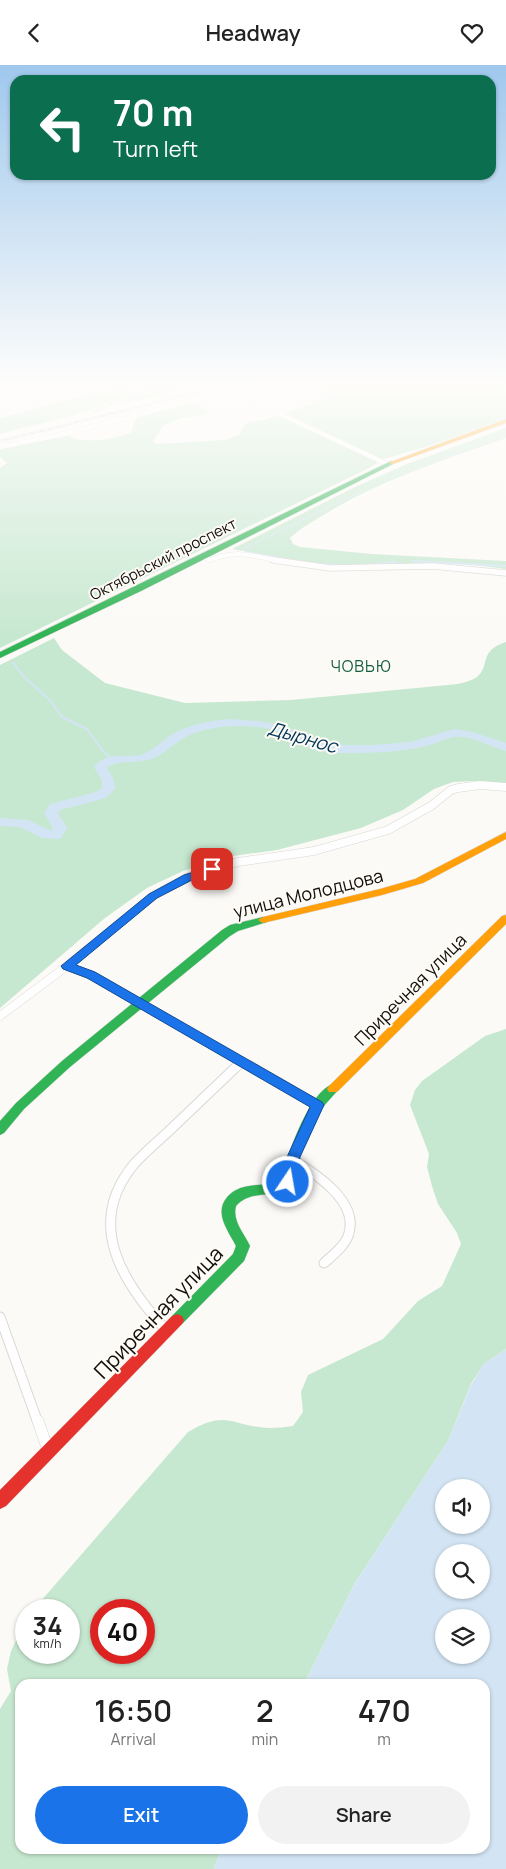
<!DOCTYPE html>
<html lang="en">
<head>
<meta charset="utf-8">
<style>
	:root { --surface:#fff; --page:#f2f2f2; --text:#222; --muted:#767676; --accent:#1a73e8 }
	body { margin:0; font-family:Manrope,sans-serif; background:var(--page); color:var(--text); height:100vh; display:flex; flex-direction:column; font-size:19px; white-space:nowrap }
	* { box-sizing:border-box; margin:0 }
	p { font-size:16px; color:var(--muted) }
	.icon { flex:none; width:28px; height:28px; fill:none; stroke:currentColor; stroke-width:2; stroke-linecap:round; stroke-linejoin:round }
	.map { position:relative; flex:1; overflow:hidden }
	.panel { position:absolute; left:15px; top:1614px; width:475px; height:175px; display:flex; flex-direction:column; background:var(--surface); border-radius:15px; box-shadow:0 1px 4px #0004 }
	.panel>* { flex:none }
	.top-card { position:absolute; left:10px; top:10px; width:486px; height:105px; border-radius:15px; box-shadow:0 1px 4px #0004; background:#0b6e4f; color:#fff; overflow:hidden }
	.tools { position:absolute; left:435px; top:1414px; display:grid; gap:10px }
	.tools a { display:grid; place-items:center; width:55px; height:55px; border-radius:50%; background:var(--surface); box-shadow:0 1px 4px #0004; font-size:25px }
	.speed { position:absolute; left:15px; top:1534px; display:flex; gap:10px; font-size:25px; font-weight:700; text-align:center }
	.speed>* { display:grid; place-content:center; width:65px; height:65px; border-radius:50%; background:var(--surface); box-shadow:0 1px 4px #0004; line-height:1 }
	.speed small { font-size:12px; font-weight:400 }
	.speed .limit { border:8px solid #d22; background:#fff; color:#111 }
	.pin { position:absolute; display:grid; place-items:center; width:42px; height:42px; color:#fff; margin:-21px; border-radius:10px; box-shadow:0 2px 8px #0006 }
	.me { position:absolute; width:55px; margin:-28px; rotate:12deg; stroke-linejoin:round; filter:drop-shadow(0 0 4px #0008) }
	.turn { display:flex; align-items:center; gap:18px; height:105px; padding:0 20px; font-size:22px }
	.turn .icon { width:65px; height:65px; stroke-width:2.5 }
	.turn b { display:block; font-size:35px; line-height:42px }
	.eta { display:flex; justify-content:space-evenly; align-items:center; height:85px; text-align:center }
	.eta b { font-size:30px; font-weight:600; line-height:35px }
	.primary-button { display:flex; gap:10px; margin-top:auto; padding:10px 20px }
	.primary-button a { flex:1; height:58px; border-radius:30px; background:var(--accent); color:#fff; font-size:20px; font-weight:600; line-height:58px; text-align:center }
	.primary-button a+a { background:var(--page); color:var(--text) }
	header { display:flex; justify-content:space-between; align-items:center; height:65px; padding:0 20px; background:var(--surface); font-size:22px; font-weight:600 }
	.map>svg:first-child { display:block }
	.green { fill:#c7e8d0; fill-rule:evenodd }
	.water { fill:#d3e5f4; fill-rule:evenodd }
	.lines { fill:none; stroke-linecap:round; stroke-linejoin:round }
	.stream-far1 { stroke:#d3e5f4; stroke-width:1 }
	.stream { stroke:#d3e5f4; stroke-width:2 }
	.river { fill:#d3e5f4; fill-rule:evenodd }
	.street-far4-casing { stroke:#d9d8d5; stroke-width:5 }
	.street-far3-casing { stroke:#d9d8d5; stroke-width:7 }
	.street-far2-casing { stroke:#d9d8d5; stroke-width:9 }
	.street-far1-casing { stroke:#d9d8d5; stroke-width:11 }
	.street-casing { stroke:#d9d8d5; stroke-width:12 }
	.fast-casing { stroke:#d9d8d5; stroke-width:1 }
	.slow-casing { stroke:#d9d8d5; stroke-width:1 }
	.jam-casing { stroke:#d9d8d5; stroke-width:1 }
	.street-far4 { stroke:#fffefe; stroke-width:4.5 }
	.street-far3 { stroke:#fffefe; stroke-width:5.5 }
	.street-far2 { stroke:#fffefe; stroke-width:8 }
	.street-far1 { stroke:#fffefe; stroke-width:9 }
	.street { stroke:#fffefe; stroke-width:11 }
	.fast { fill:#30b455; fill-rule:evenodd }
	.slow { fill:#ff9f0a; fill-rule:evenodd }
	.jam { fill:#e5322d; fill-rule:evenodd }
	.rail-casing { stroke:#d5d5d4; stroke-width:2.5 }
	.rail { stroke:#fefbf5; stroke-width:1; stroke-dasharray:4.5; stroke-linecap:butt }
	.route { fill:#1a73e8; stroke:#114b97 }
	.labels { text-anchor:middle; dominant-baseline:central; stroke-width:4; stroke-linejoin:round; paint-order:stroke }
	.far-street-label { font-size:15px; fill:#100f0d; stroke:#fefbf5 }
	.far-neighbourhood-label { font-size:16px; letter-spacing:1px; fill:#155d45; stroke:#fefbf5 }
	.street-label { font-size:18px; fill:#100f0d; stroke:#fefbf5 }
	.water-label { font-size:19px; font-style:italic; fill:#00385b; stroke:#fefbf5 }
	.near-street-label { font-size:21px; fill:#100f0d; stroke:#fefbf5 }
</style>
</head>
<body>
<header><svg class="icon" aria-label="back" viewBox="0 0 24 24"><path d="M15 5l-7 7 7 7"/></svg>Headway<svg class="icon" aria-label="heart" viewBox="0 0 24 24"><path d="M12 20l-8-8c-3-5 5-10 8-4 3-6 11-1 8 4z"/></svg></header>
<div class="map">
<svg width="506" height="1804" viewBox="0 0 506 1804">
	<rect width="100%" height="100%" fill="#fcfaf7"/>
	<!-- green -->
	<g class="green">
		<path d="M114 318H136C123 344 29 360 0 369V353L101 326 108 323Z"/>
		<path d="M145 318H211L121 339 143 324Z"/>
		<path d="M275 318H506V353L432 380 384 394 369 403 0 583V403L7 398 0 392V383L66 370C85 380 111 374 131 368L136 352 184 337 197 340 209 346 208 349 181 353 164 360 153 376 156 379 225 375 239 370 244 360 249 357 265 355 328 333 327 328C316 324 304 322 292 323 279 324 270 329 258 323Z"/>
		<path d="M506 363V373C447 394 386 413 332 445 317 454 303 461 290 473L293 479 300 482 372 489 506 496V504L466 499 434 498 328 501 232 484 353 423 407 399Z"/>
		<path d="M54 573 62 585 105 618 185 638 291 635 458 619C465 617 471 616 477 612 491 600 478 586 506 577V719L473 716 453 717 434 724 403 745 361 763 277 785 233 791 183 806 147 823 105 853 0 943V600Z"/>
		<path d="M506 964V1284L484 1299 471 1319 448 1376 355 1518 304 1619H20V1784H221L214 1804H0V1644L11 1626 7 1604 11 1586 26 1555V1588H69V1545H33L188 1367C228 1343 232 1362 270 1363 277 1363 285 1362 293 1361L303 1347 301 1327 308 1310 383 1274 418 1236 442 1221 461 1179 457 1168 438 1139 432 1121 427 1102 429 1089 410 1040 415 1025 422 1016 485 971ZM101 1545H144V1588H101Z"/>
	</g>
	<!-- water -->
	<path class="water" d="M506 1284V1804H214L221 1784H485V1619H304L355 1518 448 1376 471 1320 484 1299ZM444 1422H481V1460H444ZM444 1488H481V1525H444ZM444 1552H481V1590H444Z"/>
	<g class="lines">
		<!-- stream-far1 -->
		<g class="stream-far1">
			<path d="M384 415 506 370"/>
			<path d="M295 495 244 486 243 484 364 425"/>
			<path d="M413 496H418"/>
		</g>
		<!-- stream -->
		<g class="stream">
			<path d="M413 496 506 501"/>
			<path d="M323 499 337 500"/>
			<path d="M363 500 396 497"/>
			<path d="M13 597 24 612 50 635 62 652 87 664 102 685 112 694"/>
		</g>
		<!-- river -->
		<path class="river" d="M229 654 257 656 282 660 292 664 309 674 336 680H374L410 677 455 664 472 667 506 678V686C490 682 472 670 455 672 444 673 433 680 422 682 398 687 372 688 347 688 331 688 312 686 298 678 293 675 288 671 282 668 257 657 206 659 182 674 172 680 165 689 154 693 139 700 119 693 107 703L114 715 115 724 106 733 60 745 58 748 67 763 60 774 42 773 20 762 0 761V753L28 755 51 766 53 763 44 748 50 739 96 727 102 723V715L94 702C106 686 124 693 140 690 153 687 162 675 173 669 190 659 210 656 229 654Z"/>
		<!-- street-far4 casing -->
		<g class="street-far4-casing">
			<g id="street-far4">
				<path d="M272 318 240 328 259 339 387 399"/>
				<path d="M0 382 69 368 201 333 240 328"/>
				<path d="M201 491 210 495C236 484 253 491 280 496"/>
			</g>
		</g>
		<!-- street-far3 casing -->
		<g class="street-far3-casing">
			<g id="street-far3">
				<path d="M273 495 330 503 433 501 506 508"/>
				<path d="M477 720H486"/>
			</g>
		</g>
		<!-- street-far2 casing -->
		<g class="street-far2-casing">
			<g id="street-far2">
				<path d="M67 901 91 910 252 1003"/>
				<path d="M0 951 67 901 153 831 188 812 238 797 314 786 388 765 431 741 451 725 458 723 480 720 506 722"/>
				<path d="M236 1003 242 997"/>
			</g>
		</g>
		<!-- street-far1 casing -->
		<g class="street-far1-casing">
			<g id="street-far1">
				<path d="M250 1001 317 1040"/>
				<path d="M293 1095C316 1109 358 1136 349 1168 346 1180 333 1190 324 1198"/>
				<path d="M0 1252 38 1358"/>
				<path d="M166 1265C122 1217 84 1158 135 1098 145 1087 157 1077 168 1067 191 1045 214 1023 237 1001"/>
			</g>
		</g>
		<!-- street casing -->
		<g class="street-casing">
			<path id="street" d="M38 1356 48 1385"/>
		</g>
		<!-- fast casing -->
		<g class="fast-casing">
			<g id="fast">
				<path d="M391 396 394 398 393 399 141 526 0 593V587Z"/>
				<path d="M263 852 268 855 267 857 238 866 230 871 70 1002 24 1044 4 1068 0 1070V1056L16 1038 62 996 222 865 230 860Z"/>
				<path d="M333 1019 337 1021 339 1024 322 1043 299 1092 291 1126C272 1132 250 1125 236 1141 232 1156 244 1168 250 1181L244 1196 182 1259 177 1261 172 1259 170 1255 172 1251 233 1189 236 1181C228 1165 213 1148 228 1131 234 1125 241 1122 249 1121 259 1119 270 1120 280 1119 286 1094 308 1027 333 1019Z"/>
			</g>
		</g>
		<!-- slow casing -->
		<g class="slow-casing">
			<g id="slow">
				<path d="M506 354V358L393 399 388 398Z"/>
				<path d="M506 767V774L423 818 382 830 263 858 258 855 263 852 380 824 415 814Z"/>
				<path d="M506 850V859L337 1027H329L327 1024 329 1021 502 851Z"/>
			</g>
		</g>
		<!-- jam casing -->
		<g class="jam-casing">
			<path id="jam" d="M177 1249 182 1251 184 1255 182 1259 6 1441 0 1444V1425L172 1251Z"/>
		</g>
		<!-- street-far4 -->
		<use href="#street-far4" class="street-far4"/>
		<!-- street-far3 -->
		<use href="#street-far3" class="street-far3"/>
		<!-- street-far2 -->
		<use href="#street-far2" class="street-far2"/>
		<!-- street-far1 -->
		<use href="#street-far1" class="street-far1"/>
		<!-- street -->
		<use href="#street" class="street"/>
		<!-- fast -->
		<use href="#fast" class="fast"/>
		<!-- slow -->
		<use href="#slow" class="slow"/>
		<!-- jam -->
		<use href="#jam" class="jam"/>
		<!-- rail casing -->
		<g class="rail-casing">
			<g id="rail">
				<path d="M96 346 127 332 143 318"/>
				<path d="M0 376 236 318"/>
			</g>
		</g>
		<!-- rail -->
		<use href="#rail" class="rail"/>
	</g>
	<!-- sky -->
	<linearGradient id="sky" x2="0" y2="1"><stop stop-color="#9fc8ed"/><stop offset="0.56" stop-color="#fefdfb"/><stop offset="1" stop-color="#fefdfb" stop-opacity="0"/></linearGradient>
	<rect width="506" height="570" fill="url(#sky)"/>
	<!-- route -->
	<path class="route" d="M212 801 215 802 217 804 215 807 192 815 157 833 76 900 95 907 322 1037 324 1040 300 1092 295 1117 293 1121 288 1122 283 1121 281 1117 287 1092 310 1042 87 913 63 904 61 901 149 829 184 810Z"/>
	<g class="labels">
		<!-- far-street labels -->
		<g class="far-street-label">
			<text transform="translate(163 494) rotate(-27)">Октябрьский проспект</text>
		</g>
		<!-- far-neighbourhood labels -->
		<g class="far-neighbourhood-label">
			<text x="361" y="601">ЧОВЬЮ</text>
		</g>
		<!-- street labels -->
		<g class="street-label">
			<text transform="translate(308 828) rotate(-14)">улица Молодцова</text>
			<text transform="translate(410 924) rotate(-45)">Приречная улица</text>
		</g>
		<!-- water labels -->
		<g class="water-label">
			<text transform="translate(303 672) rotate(16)">Дырнос</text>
		</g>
		<!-- near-street labels -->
		<g class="near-street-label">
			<text transform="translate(158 1247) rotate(-46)">Приречная улица</text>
		</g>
	</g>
</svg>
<div class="tools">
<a><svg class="icon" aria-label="sound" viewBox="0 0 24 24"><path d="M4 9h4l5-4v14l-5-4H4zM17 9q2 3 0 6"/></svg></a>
<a><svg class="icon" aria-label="search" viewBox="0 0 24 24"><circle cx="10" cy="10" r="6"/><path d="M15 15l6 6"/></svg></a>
<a><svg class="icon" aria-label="layers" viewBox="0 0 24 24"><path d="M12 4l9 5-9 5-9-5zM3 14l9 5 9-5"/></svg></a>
</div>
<div class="speed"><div>34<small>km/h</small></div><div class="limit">40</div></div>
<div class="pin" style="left:212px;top:804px;background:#d93025"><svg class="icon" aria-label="arrive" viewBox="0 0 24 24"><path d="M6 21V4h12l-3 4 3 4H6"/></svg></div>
<svg class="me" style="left:288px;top:1117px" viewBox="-20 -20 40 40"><circle r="17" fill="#1a73e8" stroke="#fff" stroke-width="3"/><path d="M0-11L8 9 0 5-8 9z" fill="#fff"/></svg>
<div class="top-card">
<div class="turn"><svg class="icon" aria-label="left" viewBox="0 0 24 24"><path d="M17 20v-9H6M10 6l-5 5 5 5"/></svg><div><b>70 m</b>Turn left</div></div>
</div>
<section class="panel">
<div class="eta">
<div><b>16:50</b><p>Arrival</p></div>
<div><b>2</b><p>min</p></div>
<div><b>470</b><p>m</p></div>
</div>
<div class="primary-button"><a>Exit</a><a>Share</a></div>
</section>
</div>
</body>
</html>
